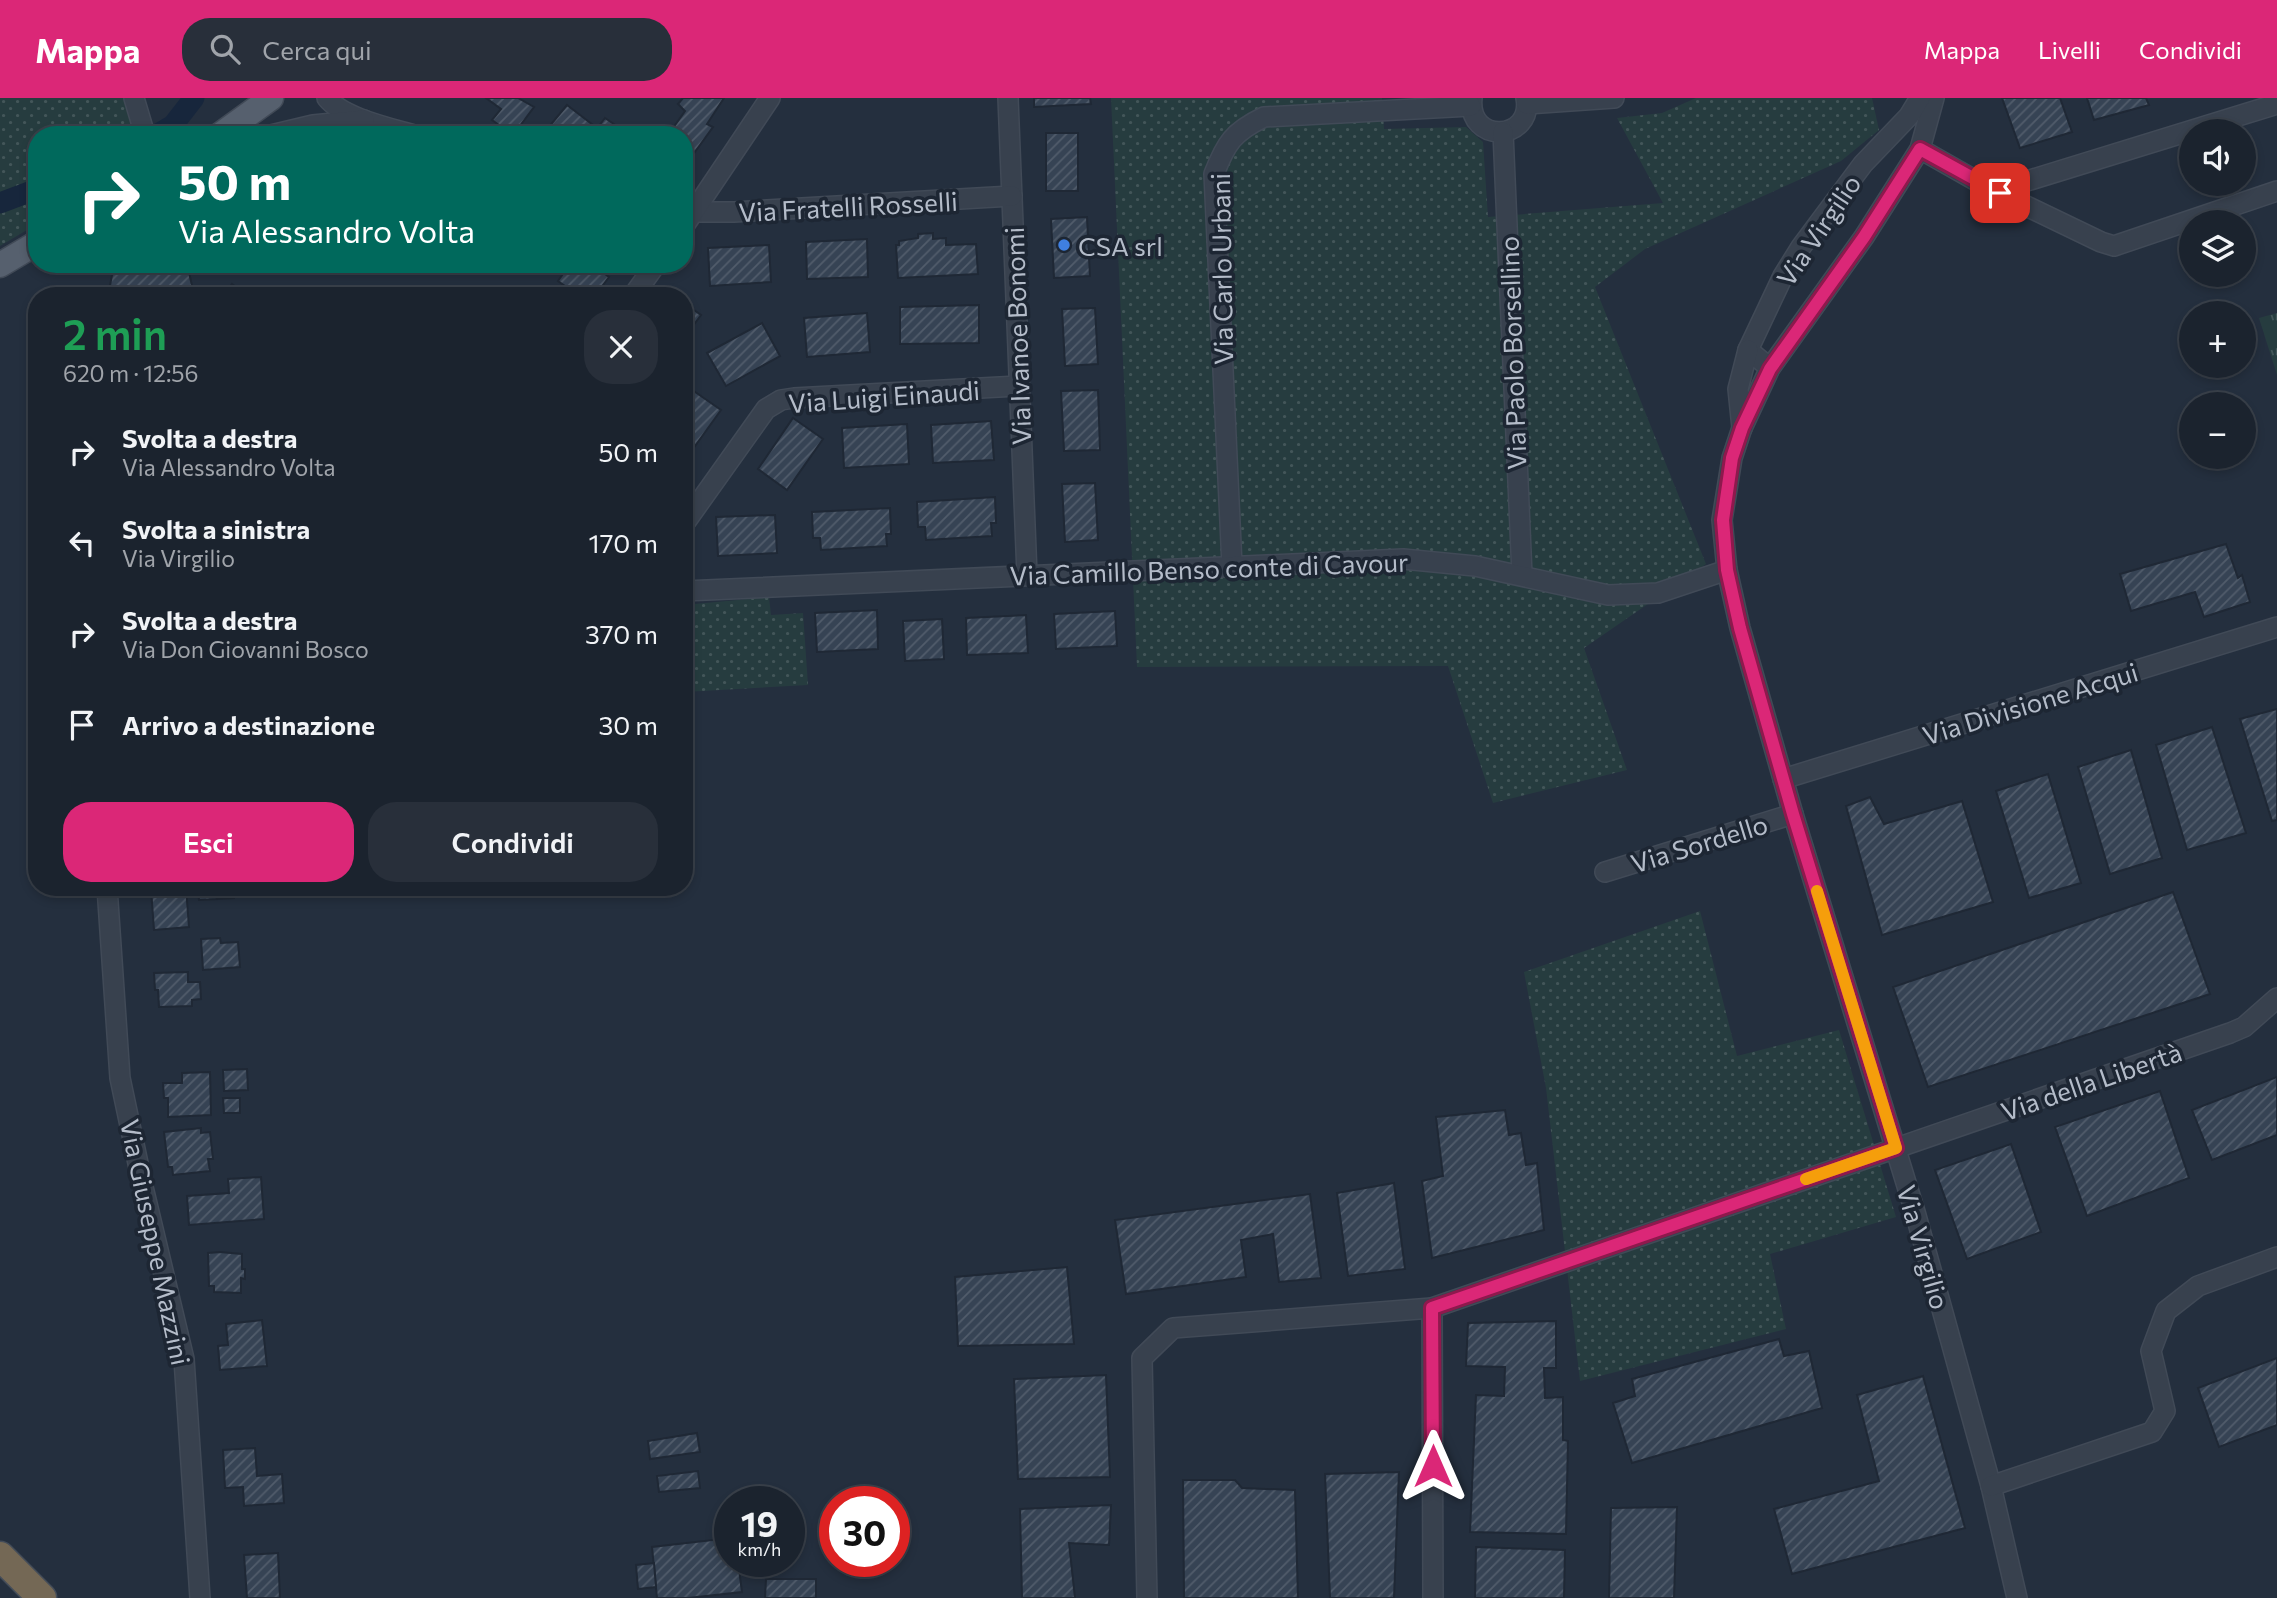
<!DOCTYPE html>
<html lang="it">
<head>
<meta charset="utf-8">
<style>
	:root { --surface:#1b232e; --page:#282f3a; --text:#f1f3f6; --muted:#a0a4aa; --line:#39404a; --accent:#db2777 }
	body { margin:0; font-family:Commissioner,sans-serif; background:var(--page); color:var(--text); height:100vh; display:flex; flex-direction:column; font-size:26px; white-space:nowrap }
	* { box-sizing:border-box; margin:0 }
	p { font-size:23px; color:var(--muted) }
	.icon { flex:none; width:38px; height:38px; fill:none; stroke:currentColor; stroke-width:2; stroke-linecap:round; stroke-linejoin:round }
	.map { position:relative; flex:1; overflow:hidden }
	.details { position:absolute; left:28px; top:189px; width:665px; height:609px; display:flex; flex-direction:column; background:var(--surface); border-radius:28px; box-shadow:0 4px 10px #0003,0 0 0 2px var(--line) }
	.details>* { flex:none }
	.guide { position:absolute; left:28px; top:28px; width:665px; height:147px; border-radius:28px; box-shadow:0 4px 10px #0003,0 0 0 2px var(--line); background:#00695c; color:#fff; overflow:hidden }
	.controls { position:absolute; left:2179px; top:21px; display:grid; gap:14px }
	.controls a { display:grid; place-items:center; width:77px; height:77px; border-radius:50%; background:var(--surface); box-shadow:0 4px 10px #0003,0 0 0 2px var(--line); font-size:35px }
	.speed { position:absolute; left:714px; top:1388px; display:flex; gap:14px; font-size:35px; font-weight:700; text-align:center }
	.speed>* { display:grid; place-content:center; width:91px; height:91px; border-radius:50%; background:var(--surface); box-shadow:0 4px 10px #0003,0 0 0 2px var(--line); line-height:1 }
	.speed small { font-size:18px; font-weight:400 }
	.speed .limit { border:10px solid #d22; background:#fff; color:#111 }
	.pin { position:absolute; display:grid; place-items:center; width:60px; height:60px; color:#fff; margin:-30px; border-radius:14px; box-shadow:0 4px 10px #0006 }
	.me { position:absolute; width:77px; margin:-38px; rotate:0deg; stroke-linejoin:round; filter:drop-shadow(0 0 5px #0008) }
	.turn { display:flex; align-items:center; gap:24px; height:147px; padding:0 35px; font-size:32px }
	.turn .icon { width:91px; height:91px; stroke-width:2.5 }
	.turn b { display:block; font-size:49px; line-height:60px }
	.round { display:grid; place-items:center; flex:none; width:74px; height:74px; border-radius:28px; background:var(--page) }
	.summary { display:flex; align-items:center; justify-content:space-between; height:119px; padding:0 35px }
	h1 { font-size:42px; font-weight:600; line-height:52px; color:#1e9e55 }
	.button { display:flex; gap:14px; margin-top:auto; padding:14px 35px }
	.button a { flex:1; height:80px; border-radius:28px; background:var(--accent); color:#fff; font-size:28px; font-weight:600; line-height:80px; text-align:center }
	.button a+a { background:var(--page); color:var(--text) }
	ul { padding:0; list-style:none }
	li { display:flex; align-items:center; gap:21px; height:91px; padding:0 35px }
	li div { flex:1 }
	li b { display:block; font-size:26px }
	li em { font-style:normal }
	header { display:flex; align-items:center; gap:42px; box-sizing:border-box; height:98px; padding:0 35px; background:var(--accent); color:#fff }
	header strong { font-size:33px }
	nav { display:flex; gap:38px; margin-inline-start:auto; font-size:24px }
	.search { width:490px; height:63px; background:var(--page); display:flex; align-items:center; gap:18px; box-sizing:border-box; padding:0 24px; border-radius:28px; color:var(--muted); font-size:26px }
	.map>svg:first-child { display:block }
	.grass { fill:url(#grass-dots) }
	.park { fill:url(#park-tufts) }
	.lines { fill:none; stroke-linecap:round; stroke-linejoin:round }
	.canal { stroke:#17263c; stroke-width:21 }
	.building { fill:url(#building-hatch); stroke:#1f2835; stroke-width:2 }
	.minor-casing { stroke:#414a57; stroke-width:22 }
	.major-casing { stroke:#414a57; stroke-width:27 }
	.highway-casing { stroke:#434c59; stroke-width:31 }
	.minor { stroke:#38414e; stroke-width:19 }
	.major { stroke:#56606e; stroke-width:24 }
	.highway { stroke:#746855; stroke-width:28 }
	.route-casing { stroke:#8e194d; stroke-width:18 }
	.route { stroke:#db2777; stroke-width:12 }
	.slow { stroke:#f59e0b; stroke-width:12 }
	.shop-dot { fill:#3f7fe0; stroke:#1d2633; stroke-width:2.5 }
	.labels { text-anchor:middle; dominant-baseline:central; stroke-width:7; stroke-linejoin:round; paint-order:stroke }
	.street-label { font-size:26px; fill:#b4bcc9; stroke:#1d2633 }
	.poi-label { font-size:26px; fill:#b4bcc9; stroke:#1d2633; text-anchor:start }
</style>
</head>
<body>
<header>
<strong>Mappa</strong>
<div class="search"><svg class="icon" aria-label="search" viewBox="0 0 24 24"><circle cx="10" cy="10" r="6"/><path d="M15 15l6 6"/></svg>Cerca qui</div>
<nav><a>Mappa</a><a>Livelli</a><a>Condividi</a></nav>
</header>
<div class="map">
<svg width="2277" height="1500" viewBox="0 0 2277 1500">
	<defs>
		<pattern id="grass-dots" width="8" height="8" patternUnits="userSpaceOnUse" patternTransform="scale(1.75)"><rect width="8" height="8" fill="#263c3f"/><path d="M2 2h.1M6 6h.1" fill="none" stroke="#435659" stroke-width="1.8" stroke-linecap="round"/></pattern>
		<pattern id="park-tufts" width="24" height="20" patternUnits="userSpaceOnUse" patternTransform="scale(1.75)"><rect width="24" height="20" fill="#263c3f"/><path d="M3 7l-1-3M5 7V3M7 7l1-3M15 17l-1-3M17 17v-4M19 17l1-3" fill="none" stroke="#435659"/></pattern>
		<pattern id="building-hatch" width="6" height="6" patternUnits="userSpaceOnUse" patternTransform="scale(1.75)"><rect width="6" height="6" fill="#364354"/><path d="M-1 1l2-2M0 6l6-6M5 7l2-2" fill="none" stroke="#515c6b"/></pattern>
	</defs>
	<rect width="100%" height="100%" fill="#242f3e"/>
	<!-- grass -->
	<g class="grass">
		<path d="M0 0H141L155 37H37V126L0 148Z"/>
		<path d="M1111 0H1382L1384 31 1466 29 1483 44 1488 119 1663 105 1617 20 1662 15 1696 0H1872L1879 32 1841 63 1645 151 1595 189 1706 466 1584 550 1627 672 1493 705 1448 568 1137 569Z"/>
		<path d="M769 499 771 517 803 515 808 587 684 594V507Z"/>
		<path d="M1700 813 1737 958 1839 932 1896 1119 1770 1156 1786 1231 1580 1283 1546 990 1524 874Z"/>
	</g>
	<!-- park -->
	<path class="park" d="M2277 215V277L2259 220Z"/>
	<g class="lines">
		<!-- canal -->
		<g class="canal">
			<path d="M156 37 173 27 194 0"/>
			<path d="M0 105 37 91"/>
		</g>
	</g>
	<!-- building -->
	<g class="building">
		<path d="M486 0H518L534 9 513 37 492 22 501 11Z"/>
		<path d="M683 0H724L707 26 713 29 684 69V37H668L685 13 678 6Z"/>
		<path d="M1034 0H1090L1091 6 1034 9Z"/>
		<path d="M2002 0H2060L2072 34 2020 50Z"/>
		<path d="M2087 0H2146L2149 7 2094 22Z"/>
		<path d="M567 7 593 27 585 37H555L548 30Z"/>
		<path d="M605 20 630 37H592Z"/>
		<rect x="1046" y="35" width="32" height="58"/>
		<path d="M1087 119 1090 178 1054 180 1051 121Z"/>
		<path d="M933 135V141L946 140V147L976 146 978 176 898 180 896 147H899V143L918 140V136Z"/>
		<path d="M867 141 868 179 807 181 806 144Z"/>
		<path d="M769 147 771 184 710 188 708 150Z"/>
		<path d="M121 166H187L194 196 185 198H177L176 195 167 198H108L112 177Z"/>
		<path d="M570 166H592L609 179 595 198H579L558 183Z"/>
		<path d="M232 186 248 198H224Z"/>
		<path d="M684 205 701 217 684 240Z"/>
		<path d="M979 207V245L900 246V209Z"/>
		<path d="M1095 210 1098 266 1065 268 1062 211Z"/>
		<path d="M867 215 870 254 807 259 804 220Z"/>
		<path d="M762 225 780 258 726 288 707 255Z"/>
		<path d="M688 289 721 312 685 362 684 295Z"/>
		<path d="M1098 292 1100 352 1064 353 1061 293Z"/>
		<path d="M793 320 823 341 787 392 758 371Z"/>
		<path d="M991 323 994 362 933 365 931 327Z"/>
		<path d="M907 326 909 366 844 370 842 330Z"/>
		<path d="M1095 385 1098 442 1065 444 1062 386Z"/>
		<path d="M995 399 996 425H991L992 438 926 442 925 429H918L917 404Z"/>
		<path d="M890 410 891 436H886L887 448 821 452 820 440H813L812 414Z"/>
		<path d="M775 417 777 455 718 458 716 419Z"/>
		<path d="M2226 446 2238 480 2242 477 2250 504 2204 519 2195 494 2131 513 2120 476Z"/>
		<path d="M877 512 878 551 817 554 815 515Z"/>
		<path d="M1115 513 1117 548 1056 551 1054 516Z"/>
		<path d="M1026 517 1028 555 967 557 966 520Z"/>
		<path d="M942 521 944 561 905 563 903 523Z"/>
		<path d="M2277 611V722L2272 723 2240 621Z"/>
		<path d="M2212 629 2246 735 2187 752 2156 647Z"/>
		<path d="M2131 652 2162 760 2110 776 2078 669Z"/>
		<path d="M2048 676 2081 785 2029 800 1996 693Z"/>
		<path d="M1870 699 1884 726 1962 703 1993 804 1882 837 1846 708Z"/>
		<path d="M186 789 189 829 154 832 151 791Z"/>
		<path d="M198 789H216L217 801 199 802Z"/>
		<path d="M216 789H234V800L217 801Z"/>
		<path d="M2173 794 2210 896 1928 989 1893 889Z"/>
		<path d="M220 840 221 845 238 844 240 869 203 872 201 841Z"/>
		<path d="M188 874V884H200L201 901 192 902V908L159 909 158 892H155L154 875Z"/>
		<path d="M247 971 248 992 224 993 223 972Z"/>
		<path d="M210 974 211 1017 168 1019V1000H164L163 985H182V975Z"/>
		<path d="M2277 979V1037L2212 1062 2192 1012Z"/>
		<path d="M2160 993 2189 1080 2087 1118 2055 1029Z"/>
		<path d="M223 1000H240V1015H224Z"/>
		<path d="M1505 1012 1509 1037 1521 1035 1526 1067 1537 1065 1544 1132 1432 1160 1422 1083 1443 1078 1436 1019Z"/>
		<path d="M201 1030V1035L210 1034 213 1061H208L210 1073 173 1077 172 1069H168L164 1034Z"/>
		<path d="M2011 1046 2041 1134 1967 1161 1935 1072Z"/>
		<path d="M261 1079 264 1121 189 1127 187 1098 229 1095 228 1081Z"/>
		<path d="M1394 1085 1405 1171 1348 1178 1337 1095Z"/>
		<path d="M1310 1096 1321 1180 1279 1184 1273 1136 1241 1142 1246 1179 1126 1196 1115 1122Z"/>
		<path d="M220 1154 242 1156V1171H245V1181L241 1180V1195L214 1194V1188H209L208 1155Z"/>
		<path d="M1067 1169 1074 1246 958 1248 955 1179Z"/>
		<path d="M262 1222 267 1268 220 1272 218 1248 228 1247 226 1226Z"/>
		<path d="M1556 1223V1270H1544L1545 1300 1563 1299V1342L1568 1343 1566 1436 1470 1434 1476 1297 1504 1298 1505 1269 1466 1268 1468 1225Z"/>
		<path d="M1779 1241 1784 1258 1809 1253 1822 1310 1632 1365 1613 1305 1635 1298 1632 1281Z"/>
		<path d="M2277 1260V1327L2219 1349 2198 1290Z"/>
		<path d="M1106 1277 1110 1379 1018 1381 1014 1281Z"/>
		<path d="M1923 1278 1965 1430 1792 1476 1774 1411 1879 1383 1857 1297Z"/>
		<path d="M697 1335 700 1354 650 1361 648 1343Z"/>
		<path d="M255 1350 257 1378 282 1376 284 1405 244 1408 243 1389 225 1390 223 1352Z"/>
		<path d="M698 1373 700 1390 659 1394 657 1378Z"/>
		<path d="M1399 1374 1394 1500H1330L1325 1376Z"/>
		<path d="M1183 1382H1235L1242 1390 1295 1392 1298 1500H1184Z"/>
		<path d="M1111 1407 1109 1447 1069 1445 1075 1500H1022L1020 1411Z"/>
		<path d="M1677 1409 1674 1500H1609L1611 1410Z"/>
		<path d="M730 1440V1463H738L742 1494 688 1500H657L652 1449Z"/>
		<path d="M1476 1449 1565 1452 1564 1500H1475Z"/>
		<path d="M278 1455 280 1500H247L244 1457Z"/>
		<path d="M654 1465 656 1489 638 1491 636 1467Z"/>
		<path d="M766 1481H816V1500H765Z"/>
	</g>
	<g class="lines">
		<!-- minor casing -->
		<g class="minor-casing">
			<g id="minor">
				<path d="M134 0 145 37"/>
				<path d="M327 0C343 20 390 30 414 37"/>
				<path d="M1008 0 1027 477"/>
				<path d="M1472 0C1467 47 1534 43 1526 0"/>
				<path d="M1934 0 1920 51 1864 139 1770 270 1742 330 1732 360 1722 422 1727 472 1740 530 1793 716 1915 1114 1991 1388 2017 1500"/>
				<path d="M1527 6 1614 0"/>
				<path d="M2277 6 2017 86 1987 89 2101 144 2114 148 2277 93"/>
				<path d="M1503 34 1522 477"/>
				<path d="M271 37 313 27 364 22"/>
				<path d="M1920 51 1987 89"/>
				<path d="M684 114H734L1012 98"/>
				<path d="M684 128 770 0"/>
				<path d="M633 198 656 166"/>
				<path d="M1770 270 1748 252 1783 178 1801 149 1863 66 1909 18 1920 0"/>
				<path d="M1742 330 1738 291 1748 252"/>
				<path d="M684 426 766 311 781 302 794 300 1019 288"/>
				<path d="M1232 468 1214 76C1226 45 1233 34 1264 19L1471 8"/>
				<path d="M684 493 1403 461 1475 468 1608 497 1658 495 1727 472"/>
				<path d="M1783 681 2277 529"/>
				<path d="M1605 774 1793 716"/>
				<path d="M107 789 120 980 143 1089 184 1261 200 1500"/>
				<path d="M1432 1210 1433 1500"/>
				<path d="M1991 1388 2152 1334 2165 1313 2151 1253 2166 1213 2198 1188 2277 1159"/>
				<path d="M1147 1500 1142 1260 1173 1230 1432 1210 2230 935 2244 929 2277 900"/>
			</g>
		</g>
		<!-- major casing -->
		<g class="major-casing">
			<g id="major">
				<path d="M220 37 271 0"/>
				<path d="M0 167 37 145"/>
			</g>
		</g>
		<!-- highway casing -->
		<g class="highway-casing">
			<path id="highway" d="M0 1458 42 1500"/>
		</g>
		<!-- minor -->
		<use href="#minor" class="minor"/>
		<!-- major -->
		<use href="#major" class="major"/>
		<!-- highway -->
		<use href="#highway" class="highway"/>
	</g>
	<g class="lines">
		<!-- route casing -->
		<g class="route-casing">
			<path id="route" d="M1433 1368 1432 1210 1896 1050 1793 716 1740 530 1727 472 1723 422 1732 360 1742 330 1770 271 1864 139 1920 51 2000 95"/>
		</g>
		<!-- route -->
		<use href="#route" class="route"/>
		<!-- slow -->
		<path class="slow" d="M1806 1081 1896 1050 1817 793"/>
	</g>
	<!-- markers -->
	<circle class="shop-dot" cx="1064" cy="147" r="7"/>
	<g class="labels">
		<!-- street labels -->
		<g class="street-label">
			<text transform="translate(848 108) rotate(-3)">Via Fratelli Rosselli</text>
			<text transform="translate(1818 132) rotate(-56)">Via Virgilio</text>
			<text transform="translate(1221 171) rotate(-91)">Via Carlo Urbani</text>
			<text transform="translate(1017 238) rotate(-92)">Via Ivanoe Bonomi</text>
			<text transform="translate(1512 255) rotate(-92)">Via Paolo Borsellino</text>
			<text transform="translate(884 298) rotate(-4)">Via Luigi Einaudi</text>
			<text transform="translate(1209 470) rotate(-2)">Via Camillo Benso conte di Cavour</text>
			<text transform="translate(2030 605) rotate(-17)">Via Divisione Acqui</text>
			<text transform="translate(1699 745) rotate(-17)">Via Sordello</text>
			<text transform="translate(2091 983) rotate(-19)">Via della Libertà</text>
			<text transform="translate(156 1144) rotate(78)">Via Giuseppe Mazzini</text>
			<text transform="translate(1924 1149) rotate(74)">Via Virgilio</text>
		</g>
		<!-- poi labels -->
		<g class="poi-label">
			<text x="1078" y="147">CSA srl</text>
		</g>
	</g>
</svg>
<div class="controls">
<a><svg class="icon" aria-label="sound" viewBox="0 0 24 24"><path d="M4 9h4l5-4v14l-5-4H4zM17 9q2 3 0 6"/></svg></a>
<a><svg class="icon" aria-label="layers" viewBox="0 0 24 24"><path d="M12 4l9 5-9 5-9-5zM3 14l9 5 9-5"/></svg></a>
<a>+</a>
<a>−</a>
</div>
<div class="speed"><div>19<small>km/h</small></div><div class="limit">30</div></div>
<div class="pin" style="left:2000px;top:95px;background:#d93025"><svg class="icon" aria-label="arrive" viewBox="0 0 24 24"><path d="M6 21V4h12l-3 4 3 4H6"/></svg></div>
<svg class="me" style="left:1433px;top:1368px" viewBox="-20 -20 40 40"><path d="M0-17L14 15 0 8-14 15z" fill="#db2777" stroke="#fff" stroke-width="4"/></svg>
<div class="guide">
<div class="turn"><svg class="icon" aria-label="right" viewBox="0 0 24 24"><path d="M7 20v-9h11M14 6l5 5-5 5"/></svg><div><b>50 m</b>Via Alessandro Volta</div></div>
</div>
<section class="details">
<div class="summary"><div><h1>2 min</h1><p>620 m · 12:56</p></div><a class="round"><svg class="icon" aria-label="close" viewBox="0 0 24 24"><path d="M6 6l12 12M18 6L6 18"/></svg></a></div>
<ul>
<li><svg class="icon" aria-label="right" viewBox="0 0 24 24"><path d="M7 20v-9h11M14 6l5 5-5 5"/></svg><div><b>Svolta a destra</b><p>Via Alessandro Volta</p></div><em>50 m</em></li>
<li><svg class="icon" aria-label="left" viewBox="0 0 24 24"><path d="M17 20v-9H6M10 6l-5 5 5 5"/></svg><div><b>Svolta a sinistra</b><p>Via Virgilio</p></div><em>170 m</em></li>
<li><svg class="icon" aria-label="right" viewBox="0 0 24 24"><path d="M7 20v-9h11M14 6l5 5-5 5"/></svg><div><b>Svolta a destra</b><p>Via Don Giovanni Bosco</p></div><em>370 m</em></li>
<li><svg class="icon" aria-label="arrive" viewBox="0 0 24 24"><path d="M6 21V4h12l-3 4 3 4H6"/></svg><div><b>Arrivo a destinazione</b></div><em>30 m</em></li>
</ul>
<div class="button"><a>Esci</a><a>Condividi</a></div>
</section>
</div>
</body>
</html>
